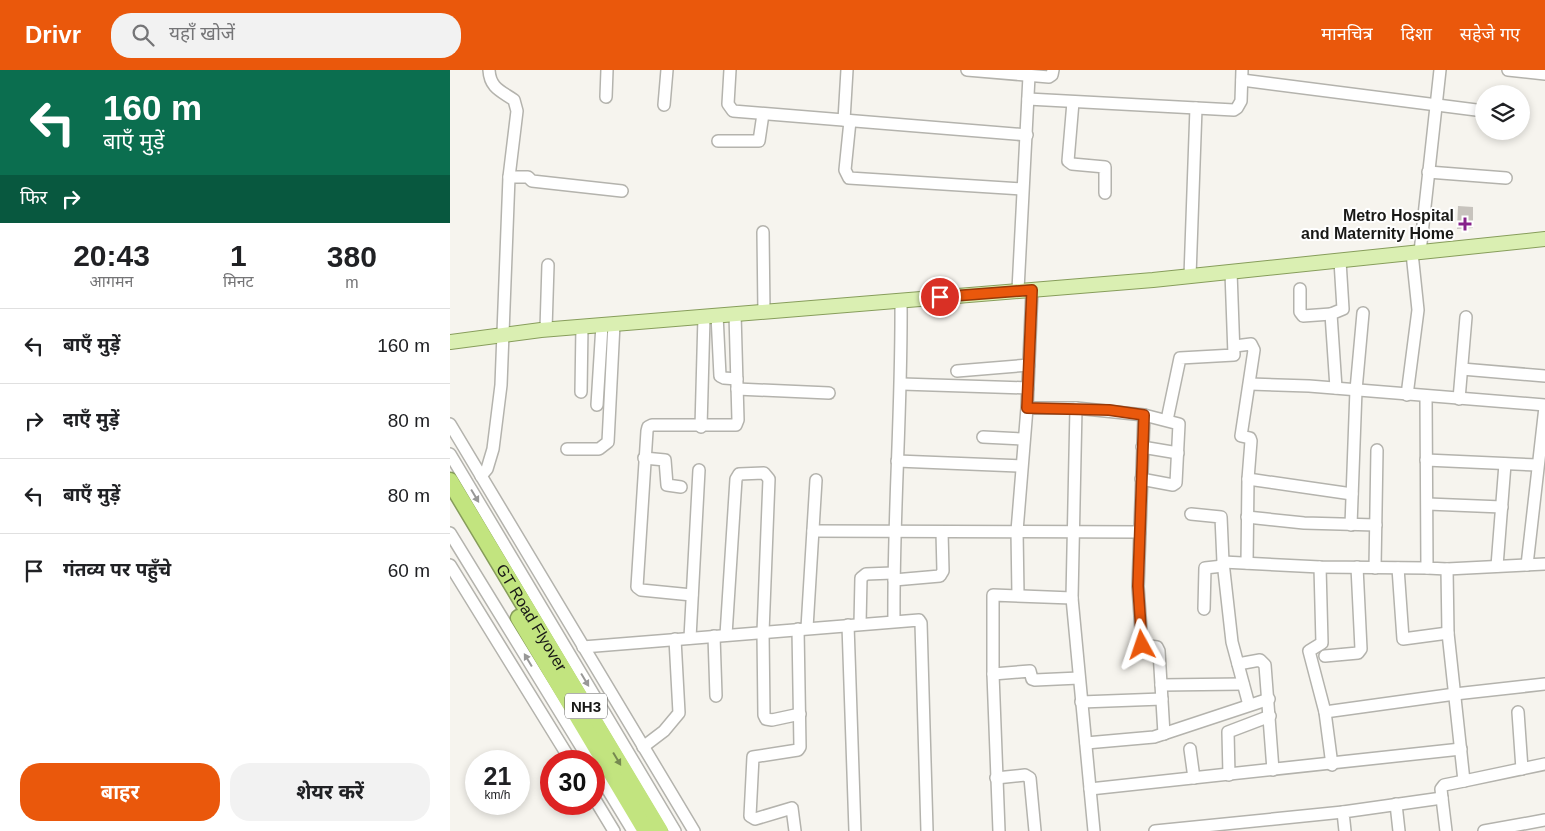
<!DOCTYPE html>
<html lang="hi">
<head>
<meta charset="utf-8">
<style>
	:root { --surface:#fff; --page:#f2f2f2; --text:#202124; --muted:#757577; --line:#e0e0e0; --accent:#ea580c }
	body { margin:0; font-family:Helvetica,"Noto Sans Devanagari",sans-serif; background:var(--page); color:var(--text); height:100vh; display:flex; flex-direction:column; font-size:19px; white-space:nowrap }
	* { box-sizing:border-box; margin:0 }
	p { font-size:16px; color:var(--muted) }
	.icon { flex:none; width:28px; height:28px; fill:none; stroke:currentColor; stroke-width:2; stroke-linecap:round; stroke-linejoin:round }
	.map { position:relative; flex:1; overflow:hidden }
	.sheet { display:flex; flex-direction:column; background:var(--surface); width:450px }
	.sheet>* { flex:none }
	.banner { background:#0b6e4f; color:#fff; overflow:hidden }
	.tools { position:absolute; left:1025px; top:15px; display:grid; gap:10px }
	.tools a { display:grid; place-items:center; width:55px; height:55px; border-radius:50%; background:var(--surface); box-shadow:0 2px 8px #0003; font-size:25px }
	.speed { position:absolute; left:15px; top:680px; display:flex; gap:10px; font-size:25px; font-weight:700; text-align:center }
	.speed>* { display:grid; place-content:center; width:65px; height:65px; border-radius:50%; background:var(--surface); box-shadow:0 2px 8px #0003; line-height:1 }
	.speed small { font-size:12px; font-weight:400 }
	.speed .limit { border:8px solid #d22; background:#fff; color:#111 }
	.pin { position:absolute; display:grid; place-items:center; width:42px; height:42px; color:#fff; margin:-21px; border:2px solid #fff; border-radius:50%; box-shadow:0 1px 5px #0007 }
	.me { position:absolute; width:55px; margin:-28px; rotate:355deg; stroke-linejoin:round; filter:drop-shadow(0 0 4px #0008) }
	.turn { display:flex; align-items:center; gap:18px; height:105px; padding:0 20px; font-size:22px }
	.turn .icon { width:65px; height:65px; stroke-width:2.5 }
	.turn b { display:block; font-size:35px; line-height:42px }
	.then { display:flex; align-items:center; height:48px; padding:0 20px; background:#0003; gap:10px; font-size:19px }
	.eta { display:flex; justify-content:space-evenly; align-items:center; height:85px; text-align:center }
	.eta b { font-size:30px; font-weight:700; line-height:35px }
	.action { display:flex; gap:10px; margin-top:auto; padding:10px 20px }
	.action a { flex:1; height:58px; border-radius:20px; background:var(--accent); color:#fff; font-size:20px; font-weight:700; line-height:58px; text-align:center }
	.action a+a { background:var(--page); color:var(--text) }
	ul { padding:0; list-style:none }
	li { display:flex; align-items:center; gap:15px; height:75px; padding:0 20px; border-top:1px solid var(--line) }
	li div { flex:1 }
	li b { display:block; font-size:19px }
	li em { font-style:normal }
	header { display:flex; align-items:center; gap:30px; box-sizing:border-box; height:70px; padding:0 25px; background:var(--accent); color:#fff }
	header strong { font-size:24px }
	nav { display:flex; gap:28px; margin-inline-start:auto; font-size:18px }
	.search { width:350px; height:45px; background:var(--page); display:flex; align-items:center; gap:12px; box-sizing:border-box; padding:0 18px; border-radius:20px; color:var(--muted); font-size:19px }
	main { display:flex; flex:1; min-height:0 }
	.map>svg:first-child { display:block }
	.building { fill:#c7c3bd }
	.lines { fill:none; stroke-linecap:round; stroke-linejoin:round }
	.minor-casing { stroke:#b4b3ad; stroke-width:14 }
	.major-casing { stroke:#879d5b; stroke-width:16 }
	.highway-casing { stroke:#879d5b; stroke-width:19 }
	.minor { stroke:#fff; stroke-width:11 }
	.major { stroke:#daefb2; stroke-width:14 }
	.highway { stroke:#c2e47f; stroke-width:16 }
	.oneway { fill:#989897 }
	.oneway2 { fill:#768950 }
	.route-casing { stroke:#983908; stroke-width:12 }
	.route { stroke:#ea580c; stroke-width:9 }
	.poi-dot { fill:#85218a; stroke:#fff; stroke-width:2 }
	.labels { text-anchor:middle; dominant-baseline:central; stroke-width:4; stroke-linejoin:round; paint-order:stroke }
	.shield { fill:#fff; stroke:#5e5e5d; stroke-width:1 }
	.shield-label { font-size:15px; font-weight:bold; fill:#191917 }
	.poi-label { font-size:16px; font-weight:bold; fill:#191917; stroke:#fff; text-anchor:end }
	.street-label { font-size:16px; fill:#191917; stroke:#fff }
</style>
</head>
<body>
<header>
<strong>Drivr</strong>
<div class="search"><svg class="icon" aria-label="search" viewBox="0 0 24 24"><circle cx="10" cy="10" r="6"/><path d="M15 15l6 6"/></svg>यहाँ खोजें</div>
<nav><a>मानचित्र</a><a>दिशा</a><a>सहेजे गए</a></nav>
</header>
<main>
<section class="sheet">
<div class="banner">
<div class="turn"><svg class="icon" aria-label="left" viewBox="0 0 24 24"><path d="M17 20v-9H6M10 6l-5 5 5 5"/></svg><div><b>160 m</b>बाएँ मुड़ें</div></div>
<div class="then">फिर<svg class="icon" aria-label="right" viewBox="0 0 24 24"><path d="M7 20v-9h11M14 6l5 5-5 5"/></svg></div>
</div>
<div class="eta">
<div><b>20:43</b><p>आगमन</p></div>
<div><b>1</b><p>मिनट</p></div>
<div><b>380</b><p>m</p></div>
</div>
<ul>
<li><svg class="icon" aria-label="left" viewBox="0 0 24 24"><path d="M17 20v-9H6M10 6l-5 5 5 5"/></svg><div><b>बाएँ मुड़ें</b></div><em>160 m</em></li>
<li><svg class="icon" aria-label="right" viewBox="0 0 24 24"><path d="M7 20v-9h11M14 6l5 5-5 5"/></svg><div><b>दाएँ मुड़ें</b></div><em>80 m</em></li>
<li><svg class="icon" aria-label="left" viewBox="0 0 24 24"><path d="M17 20v-9H6M10 6l-5 5 5 5"/></svg><div><b>बाएँ मुड़ें</b></div><em>80 m</em></li>
<li><svg class="icon" aria-label="arrive" viewBox="0 0 24 24"><path d="M6 21V4h12l-3 4 3 4H6"/></svg><div><b>गंतव्य पर पहुँचे</b></div><em>60 m</em></li>
</ul>
<div class="action"><a>बाहर</a><a>शेयर करें</a></div>
</section>
<div class="map">
<svg width="1095" height="761" viewBox="0 0 1095 761">
	<rect width="100%" height="100%" fill="#f6f4ee"/>
	<!-- building -->
	<path class="building" d="M1008 136 1023 137V158L1007 159Z"/>
	<g class="lines">
		<!-- minor casing -->
		<g class="minor-casing">
			<g id="minor">
				<path d="M280 0 278 34 283 41 577 65"/>
				<path d="M517 0 599 7 602 5 603 0"/>
				<path d="M1058 0 1095 4"/>
				<path d="M792 10 1034 41"/>
				<path d="M156 27 157 0"/>
				<path d="M578 29 784 40 787 38 791 31 792 0"/>
				<path d="M623 32 618 91 622 94 655 97V123"/>
				<path d="M214 35 217 0"/>
				<path d="M394 50 397 0"/>
				<path d="M400 51 395 100 399 108 572 119"/>
				<path d="M268 71H309L313 44"/>
				<path d="M978 102 1056 108"/>
				<path d="M59 107H78L82 111 172 121"/>
				<path d="M313 162 314 242"/>
				<path d="M970 182 990 0"/>
				<path d="M740 206 746 38"/>
				<path d="M850 219V242L853 246 881 244"/>
				<path d="M568 220 579 6"/>
				<path d="M582 220 577 338H626L622 528 644 761"/>
				<path d="M267 245 270 306 274 308 287 309"/>
				<path d="M96 259 98 195"/>
				<path d="M785 276 801 274 804 280 791 366 800 368 801 371 798 409 797 493"/>
				<path d="M1012 299 1095 306"/>
				<path d="M507 301 579 295"/>
				<path d="M452 314 578 318"/>
				<path d="M800 314 859 316 1095 335"/>
				<path d="M886 318 881 244 893 239 890 191"/>
				<path d="M287 319 379 323"/>
				<path d="M131 322 132 256"/>
				<path d="M957 325 968 240 962 183"/>
				<path d="M976 326 977 498 997 499 998 563 1014 711 1095 694"/>
				<path d="M1009 329 1016 247"/>
				<path d="M147 335 152 255"/>
				<path d="M626 338 694 345 729 354 726 413 723 415 691 409"/>
				<path d="M694 345 688 517 692 575 707 577 709 581 714 664"/>
				<path d="M717 350 730 288 784 285 781 202"/>
				<path d="M0 354 244 761"/>
				<path d="M251 357 254 247"/>
				<path d="M533 367 573 369"/>
				<path d="M692 377 728 383"/>
				<path d="M117 379H149L158 372 164 254"/>
				<path d="M0 384 225 761"/>
				<path d="M194 388 215 390 217 415 231 417"/>
				<path d="M976 390 1087 395"/>
				<path d="M447 391 571 396"/>
				<path d="M31 406 37 399 43 379 51 315 59 107 67 41 64 30C51 21 40 18 39 0"/>
				<path d="M798 409 902 424"/>
				<path d="M978 434 1052 437"/>
				<path d="M741 444 771 447 773 492 782 572 799 635"/>
				<path d="M797 447 854 453 926 455"/>
				<path d="M901 455 906 320 913 243"/>
				<path d="M363 461 690 462"/>
				<path d="M0 463 140 691"/>
				<path d="M773 492 870 497 977 498"/>
				<path d="M0 495 121 691"/>
				<path d="M1077 495 1095 337"/>
				<path d="M1047 496 1055 394"/>
				<path d="M870 497 872 573 859 581 875 642 882 695"/>
				<path d="M925 498 927 380"/>
				<path d="M948 498 953 569 998 563"/>
				<path d="M997 499 1095 494"/>
				<path d="M444 510 490 506 493 501 492 462"/>
				<path d="M242 525 191 520 187 517 197 361 198 357 202 355H286L288 350 285 244"/>
				<path d="M568 525 567 461 577 338"/>
				<path d="M754 539 755 498 773 496"/>
				<path d="M444 551C443 444 452 338 451 231"/>
				<path d="M410 554 411 508 416 504 443 503"/>
				<path d="M398 555 405 761"/>
				<path d="M357 558 366 410"/>
				<path d="M276 565 286 409 289 404 314 403 319 409 313 562 314 645 316 649 322 650 350 644"/>
				<path d="M264 566 266 626"/>
				<path d="M240 568 249 400"/>
				<path d="M133 577 469 550 471 553 477 761"/>
				<path d="M875 586 908 583 911 579 907 497"/>
				<path d="M788 594 810 590 815 595 823 700"/>
				<path d="M543 604 580 601 582 609 585 610 629 608"/>
				<path d="M711 615 793 614"/>
				<path d="M631 632 712 629"/>
				<path d="M875 642 1005 624 1095 614"/>
				<path d="M1068 642 1072 699"/>
				<path d="M636 673 704 667 819 629"/>
				<path d="M193 677 214 661 229 643 225 569"/>
				<path d="M740 679 744 708"/>
				<path d="M144 697 183 761"/>
				<path d="M779 705 778 662 820 646"/>
				<path d="M546 708 575 705 580 708 585 761"/>
				<path d="M640 719 1011 679"/>
				<path d="M144 728 164 761"/>
				<path d="M992 728 996 761"/>
				<path d="M946 734 949 761"/>
				<path d="M345 761 342 738 305 749 300 746 303 687 348 680 350 677 348 559"/>
				<path d="M549 761 543 604V525L622 528"/>
				<path d="M705 761 893 742"/>
				<path d="M895 761 893 742 992 728 991 719 994 715 1014 711"/>
				<path d="M1034 761 1095 750"/>
			</g>
		</g>
		<!-- major casing -->
		<g class="major-casing">
			<path id="major" d="M0 272 91 260 703 210 1095 169"/>
		</g>
		<!-- highway casing -->
		<g class="highway-casing">
			<g id="highway">
				<path id="s1" d="M0 411 210 761"/>
				<path d="M69 548 196 761"/>
			</g>
		</g>
		<!-- minor -->
		<use href="#minor" class="minor"/>
		<!-- major -->
		<use href="#major" class="major"/>
		<!-- highway -->
		<use href="#highway" class="highway"/>
	</g>
	<!-- one-way arrows -->
	<defs><path id="oneway-solid" d="M-6-.8H1V-3.2L6.5 0L1 3.2V.8H-6Z" transform="scale(1.25)"/></defs>
	<g class="oneway">
		<use href="#oneway-solid" transform="translate(25 426) rotate(59)"/>
		<use href="#oneway-solid" transform="translate(78 590) rotate(-121)"/>
		<use href="#oneway-solid" transform="translate(135 610) rotate(59)"/>
	</g>
	<use class="oneway2" href="#oneway-solid" transform="translate(167 689) rotate(59)"/>
	<g class="lines">
		<!-- route casing -->
		<g class="route-casing">
			<path id="route" d="M490 227 582 220 577 338 659 340 694 345 688 516 692 575"/>
		</g>
		<!-- route -->
		<use href="#route" class="route"/>
	</g>
	<!-- markers -->
	<path class="poi-dot" d="M1012.5 146.5h5v5h5v5h-5v5h-5v-5h-5v-5h5z"/>
	<g class="labels">
		<!-- shield labels -->
		<rect class="shield" x="115" y="623.5" width="42" height="25" rx="4"/>
		<g class="shield-label">
			<text x="136" y="636">NH3</text>
		</g>
		<!-- poi labels -->
		<g class="poi-label">
			<text x="1004" y="145">Metro Hospital<tspan x="1004" dy="18">and Maternity Home</tspan></text>
		</g>
		<!-- street labels -->
		<g class="street-label">
			<text stroke="none"><textPath href="#s1" startOffset="159">GT Road Flyover</textPath></text>
		</g>
	</g>
</svg>
<div class="tools">
<a><svg class="icon" aria-label="layers" viewBox="0 0 24 24"><path d="M12 4l9 5-9 5-9-5zM3 14l9 5 9-5"/></svg></a>
</div>
<div class="speed"><div>21<small>km/h</small></div><div class="limit">30</div></div>
<div class="pin" style="left:490px;top:227px;background:#d93025"><svg class="icon" aria-label="arrive" viewBox="0 0 24 24"><path d="M6 21V4h12l-3 4 3 4H6"/></svg></div>
<svg class="me" style="left:692px;top:575px" viewBox="-20 -20 40 40"><path d="M0-17L14 15 0 8-14 15z" fill="#ea580c" stroke="#fff" stroke-width="4"/></svg>
</div>
</main>
</body>
</html>
